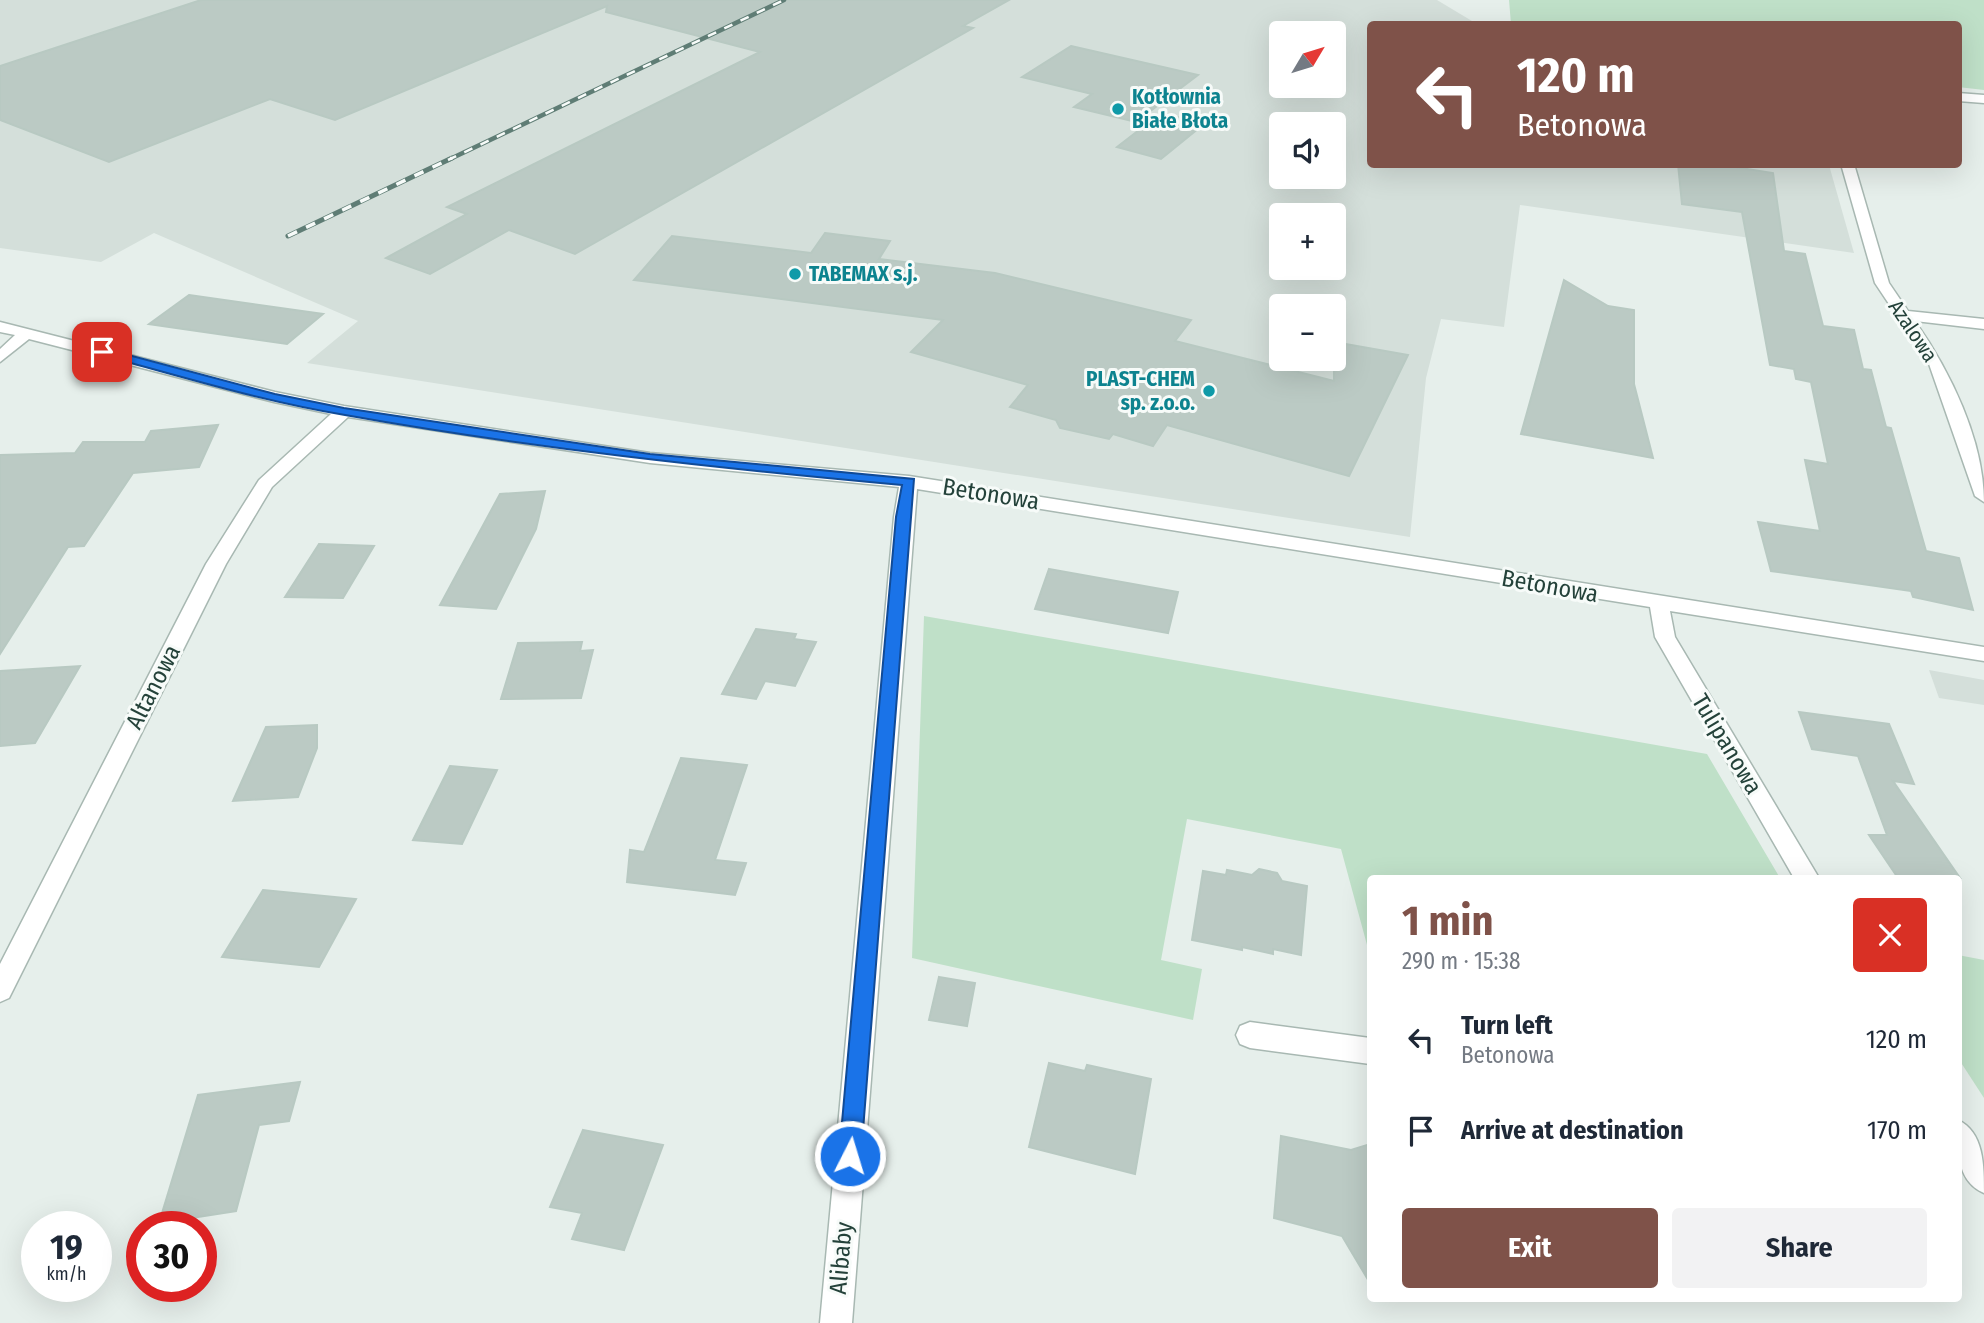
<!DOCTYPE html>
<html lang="en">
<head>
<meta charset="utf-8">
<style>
	:root { --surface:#fff; --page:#f2f2f3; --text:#1f2937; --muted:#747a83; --accent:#7f5249 }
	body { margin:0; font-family:"Fira Sans Condensed",sans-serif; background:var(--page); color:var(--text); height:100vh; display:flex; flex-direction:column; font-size:26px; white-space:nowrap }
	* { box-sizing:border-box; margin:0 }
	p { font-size:23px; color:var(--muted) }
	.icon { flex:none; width:38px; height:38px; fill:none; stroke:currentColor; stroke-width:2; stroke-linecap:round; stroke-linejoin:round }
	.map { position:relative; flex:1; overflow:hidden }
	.details { position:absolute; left:1367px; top:875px; width:595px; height:427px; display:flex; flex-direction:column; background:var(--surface); border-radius:7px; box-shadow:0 7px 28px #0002 }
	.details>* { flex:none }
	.banner { position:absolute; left:1367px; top:21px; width:595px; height:147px; border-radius:7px; box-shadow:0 7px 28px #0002; background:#7f5249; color:#fff; overflow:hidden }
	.needle { width:46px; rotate:52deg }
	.tools { position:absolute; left:1269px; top:21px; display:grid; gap:14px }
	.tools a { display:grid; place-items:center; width:77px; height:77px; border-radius:7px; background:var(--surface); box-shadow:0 7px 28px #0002; font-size:35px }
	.speed { position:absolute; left:21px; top:1211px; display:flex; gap:14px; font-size:35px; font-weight:700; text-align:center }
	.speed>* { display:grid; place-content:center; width:91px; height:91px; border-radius:50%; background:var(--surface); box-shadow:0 7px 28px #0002; line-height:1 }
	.speed small { font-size:18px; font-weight:400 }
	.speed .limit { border:10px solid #d22; background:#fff; color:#111 }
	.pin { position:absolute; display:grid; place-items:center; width:60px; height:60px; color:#fff; margin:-30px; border-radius:14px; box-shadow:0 4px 10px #0006 }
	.me { position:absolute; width:77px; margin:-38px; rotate:5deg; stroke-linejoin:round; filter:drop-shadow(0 0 5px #0008) }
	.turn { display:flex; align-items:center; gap:24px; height:147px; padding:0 35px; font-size:32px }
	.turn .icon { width:91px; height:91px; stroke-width:2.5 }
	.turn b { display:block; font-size:49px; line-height:60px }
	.round { display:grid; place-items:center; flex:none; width:74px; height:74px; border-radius:7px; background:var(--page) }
	.head { display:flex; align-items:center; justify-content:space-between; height:119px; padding:0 35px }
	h1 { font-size:42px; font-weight:700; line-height:52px; color:var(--accent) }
	.action { display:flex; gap:14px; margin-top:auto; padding:14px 35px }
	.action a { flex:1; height:80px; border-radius:7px; background:var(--accent); color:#fff; font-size:28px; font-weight:700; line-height:80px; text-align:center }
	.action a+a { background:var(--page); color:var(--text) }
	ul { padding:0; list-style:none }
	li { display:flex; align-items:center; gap:21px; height:91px; padding:0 35px }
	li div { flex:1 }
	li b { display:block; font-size:26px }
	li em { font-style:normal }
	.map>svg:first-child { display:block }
	.built { fill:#d4dfda; fill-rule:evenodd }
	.green { fill:#bfe0c8 }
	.building { fill:#bbcac4; stroke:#b8c9c2; stroke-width:2 }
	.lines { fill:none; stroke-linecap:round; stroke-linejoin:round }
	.minor-casing { stroke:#a8b8b2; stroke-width:3 }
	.minor { fill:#fff; fill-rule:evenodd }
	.rail-far1-casing { stroke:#5f7d75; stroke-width:4.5 }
	.rail-casing { stroke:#5f7d75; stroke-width:5 }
	.rail-far1 { stroke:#f7fbf9; stroke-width:2.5; stroke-dasharray:9; stroke-linecap:butt }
	.rail { stroke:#f7fbf9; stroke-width:3.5; stroke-dasharray:10; stroke-linecap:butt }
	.route { fill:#1a73e8; stroke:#114b97; stroke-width:2 }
	.culture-dot { fill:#0f9aa8; stroke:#f7fbf9; stroke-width:2.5 }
	.labels { text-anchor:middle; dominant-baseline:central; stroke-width:6; stroke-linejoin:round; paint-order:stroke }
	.far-culture-label { font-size:21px; font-weight:bold; fill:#0d838f; stroke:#f7fbf9; text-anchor:start }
	.far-street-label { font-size:21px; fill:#24423a; stroke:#f7fbf9 }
	.street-label { font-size:24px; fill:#24423a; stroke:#f7fbf9 }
</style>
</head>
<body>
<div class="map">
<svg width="1984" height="1323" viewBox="0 0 1984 1323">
	<rect width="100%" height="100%" fill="#e6efeb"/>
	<!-- built -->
	<g class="built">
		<path d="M0 0H1437L1477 24H1370V164L1829 165 1854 253 1520 205 1504 327 1441 319 1426 378 1410 537 307 363 358 321 154 233 101 262 0 248ZM1281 33H1334V86H1281ZM1281 124H1334V177H1281ZM1281 215H1334V268H1281ZM1281 306H1334V359H1281Z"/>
		<path d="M1929 670 1984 680V705L1939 698Z"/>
	</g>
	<!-- green -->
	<g class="green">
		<path d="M1509 0H1984V90L1958 87V24H1511Z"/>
		<path d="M924 616 1707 754 1780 878H1370V956L1341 849 1187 819 1161 960 1202 969 1193 1020 912 958Z"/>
		<path d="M1958 955 1984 960V1098L1958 1058Z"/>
	</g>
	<!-- building -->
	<g class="building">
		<path d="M201 0H1009L963 26 973 28 575 254 509 230 430 274 386 258 467 214 447 207 760 52 606 12 607 6 335 120 270 99 109 162 0 120V66Z"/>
		<path d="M1071 46 1198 75 1136 122 1074 107 1092 94 1022 77Z"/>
		<path d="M1161 113 1204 124 1161 159 1117 147Z"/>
		<path d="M1678 164H1716L1773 173 1784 251 1805 254 1823 326 1854 330 1863 369 1871 370 1886 427 1891 428 1926 551 1959 558 1973 610 1913 597 1911 591 1771 571 1758 522 1820 531 1805 460 1828 464 1811 382 1796 379 1794 369 1770 365 1742 212 1682 204Z"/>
		<path d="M825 233 890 241 879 259 995 273 1191 320 1175 341 1334 381V342L1408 355 1349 476 1167 425 1153 446 1113 434 1109 439 1060 428 1056 420 1010 407 1028 385 911 352 943 320 634 280 672 236 811 253Z"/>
		<path d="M1564 280 1608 306 1634 310V384L1653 458 1521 434Z"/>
		<path d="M189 295 323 314 287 344 149 324Z"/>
		<path d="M218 425 199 467 133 473 84 546 68 547 0 654V455L75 453 83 442H145L151 431Z"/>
		<path d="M545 491 536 529 496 609 440 605 500 494Z"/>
		<path d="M319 544 374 546 343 598 285 597Z"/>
		<path d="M1049 569 1178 592 1168 633 1035 609Z"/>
		<path d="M756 629 796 634 794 639 816 642 795 686 765 681 756 699 722 694Z"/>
		<path d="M582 642 580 651 593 650 581 698 501 699 518 643Z"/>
		<path d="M80 666 35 743 0 746V671Z"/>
		<path d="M1799 712 1889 724 1914 784 1893 781 1960 878H1898L1869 835H1887L1858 756 1812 749Z"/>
		<path d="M317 725V748L298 797 233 801 266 727Z"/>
		<path d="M681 758 747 765 715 860 746 863 735 895 627 882 630 850 644 852Z"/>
		<path d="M450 766 497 770 462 844 413 840Z"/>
		<path d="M1259 869 1277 873 1282 881 1307 886 1301 955 1273 949V954L1242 947V950L1192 940 1203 871 1226 875 1227 870 1252 875Z"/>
		<path d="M263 890 356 899 319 967 222 957Z"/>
		<path d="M939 977 975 983 967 1026 929 1020Z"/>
		<path d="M1049 1063 1085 1071 1087 1065 1151 1079 1135 1174 1029 1147Z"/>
		<path d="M300 1082 289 1121 259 1125 236 1211 159 1223 198 1095Z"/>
		<path d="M583 1130 663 1145 624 1250 572 1239 582 1213 550 1207Z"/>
		<path d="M1281 1136 1351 1150 1370 1144V1283L1342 1236 1274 1218Z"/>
	</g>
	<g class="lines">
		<!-- minor casing -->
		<g class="minor-casing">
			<g id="minor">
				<path d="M1958 93 1984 95V103L1958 101Z"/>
				<path d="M1841 164H1854L1889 283 1908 311 1984 319V329L1915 321C1950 371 1984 440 1984 502L1975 496 1929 364 1875 283Z"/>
				<path d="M0 322 275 392 344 406 650 453 909 476 1984 647V661L1670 611 1675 637 1819 878H1794L1655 637 1650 607 917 489 852 1323H820L894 517 899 487 650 463 348 417 272 487 226 564 9 998 0 1002V964L206 564 259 480 331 414 274 402 29 339 0 362V349L15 335 0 332Z"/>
				<path d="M1250 1022 1370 1038V1064L1250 1048 1240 1044 1236 1035 1240 1026Z"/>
				<path d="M1958 1120C1984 1132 1984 1166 1984 1193 1955 1181 1958 1147 1958 1120Z"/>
			</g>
		</g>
		<!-- minor -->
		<use href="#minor" class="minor"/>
		<!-- rail-far1 casing -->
		<g class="rail-far1-casing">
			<path id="rail-far1" d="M448 160 784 0"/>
		</g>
		<!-- rail casing -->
		<g class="rail-casing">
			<path id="rail" d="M288 236 452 158"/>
		</g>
		<!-- rail-far1 -->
		<use href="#rail-far1" class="rail-far1"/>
		<!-- rail -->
		<use href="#rail" class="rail"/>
	</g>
	<!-- route -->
	<path class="route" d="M102 348 275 394 344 408 650 454 914 479 861 1156 858 1163 850 1167 842 1163 839 1156 896 517 902 485C715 468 530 448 345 415 261 401 179 376 98 354V349Z"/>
	<!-- markers -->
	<g class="culture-dot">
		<circle cx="1118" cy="109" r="7"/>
		<circle cx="795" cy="274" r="7"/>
		<circle cx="1209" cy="391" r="7"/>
	</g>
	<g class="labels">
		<!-- far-culture labels -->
		<g class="far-culture-label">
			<text x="1132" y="97">Kotłownia<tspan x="1132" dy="24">Białe Błota</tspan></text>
			<text x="809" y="274">TABEMAX s.j.</text>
			<text x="1195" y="379" text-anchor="end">PLAST-CHEM<tspan x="1195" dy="24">sp. z.o.o.</tspan></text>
		</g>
		<!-- far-street labels -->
		<g class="far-street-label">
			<text transform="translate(1913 331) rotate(56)">Azalowa</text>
		</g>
		<!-- street labels -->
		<g class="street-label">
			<text transform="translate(991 494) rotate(9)">Betonowa</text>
			<text transform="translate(1550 586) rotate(10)">Betonowa</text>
			<text transform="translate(153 687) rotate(-63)">Altanowa</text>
			<text transform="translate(1727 744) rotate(59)">Tulipanowa</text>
			<text transform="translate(841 1258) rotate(-85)">Alibaby</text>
		</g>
	</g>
</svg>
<div class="tools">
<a><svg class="needle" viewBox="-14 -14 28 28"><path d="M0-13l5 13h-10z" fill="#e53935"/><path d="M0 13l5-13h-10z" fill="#747a83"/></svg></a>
<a><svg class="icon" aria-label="sound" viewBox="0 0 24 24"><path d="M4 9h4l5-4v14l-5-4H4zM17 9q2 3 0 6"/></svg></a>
<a>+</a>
<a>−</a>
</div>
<div class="speed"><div>19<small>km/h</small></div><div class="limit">30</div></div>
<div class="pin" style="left:102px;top:352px;background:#d93025"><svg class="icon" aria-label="arrive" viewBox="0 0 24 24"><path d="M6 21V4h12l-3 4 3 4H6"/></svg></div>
<svg class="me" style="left:850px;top:1156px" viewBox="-20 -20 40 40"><circle r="17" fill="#1a73e8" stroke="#fff" stroke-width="3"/><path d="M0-11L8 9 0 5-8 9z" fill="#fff"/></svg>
<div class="banner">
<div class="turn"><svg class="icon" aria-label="left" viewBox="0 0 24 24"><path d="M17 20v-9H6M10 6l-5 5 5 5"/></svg><div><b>120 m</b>Betonowa</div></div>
</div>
<section class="details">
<div class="head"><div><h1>1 min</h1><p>290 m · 15:38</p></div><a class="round" style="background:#d93025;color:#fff"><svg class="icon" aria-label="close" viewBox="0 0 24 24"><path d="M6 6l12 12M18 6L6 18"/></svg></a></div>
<ul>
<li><svg class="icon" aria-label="left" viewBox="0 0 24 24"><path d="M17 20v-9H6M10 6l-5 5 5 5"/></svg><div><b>Turn left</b><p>Betonowa</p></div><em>120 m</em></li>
<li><svg class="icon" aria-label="arrive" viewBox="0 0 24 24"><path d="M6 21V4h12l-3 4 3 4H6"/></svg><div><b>Arrive at destination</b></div><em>170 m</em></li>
</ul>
<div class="action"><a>Exit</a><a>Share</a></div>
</section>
</div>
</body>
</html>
